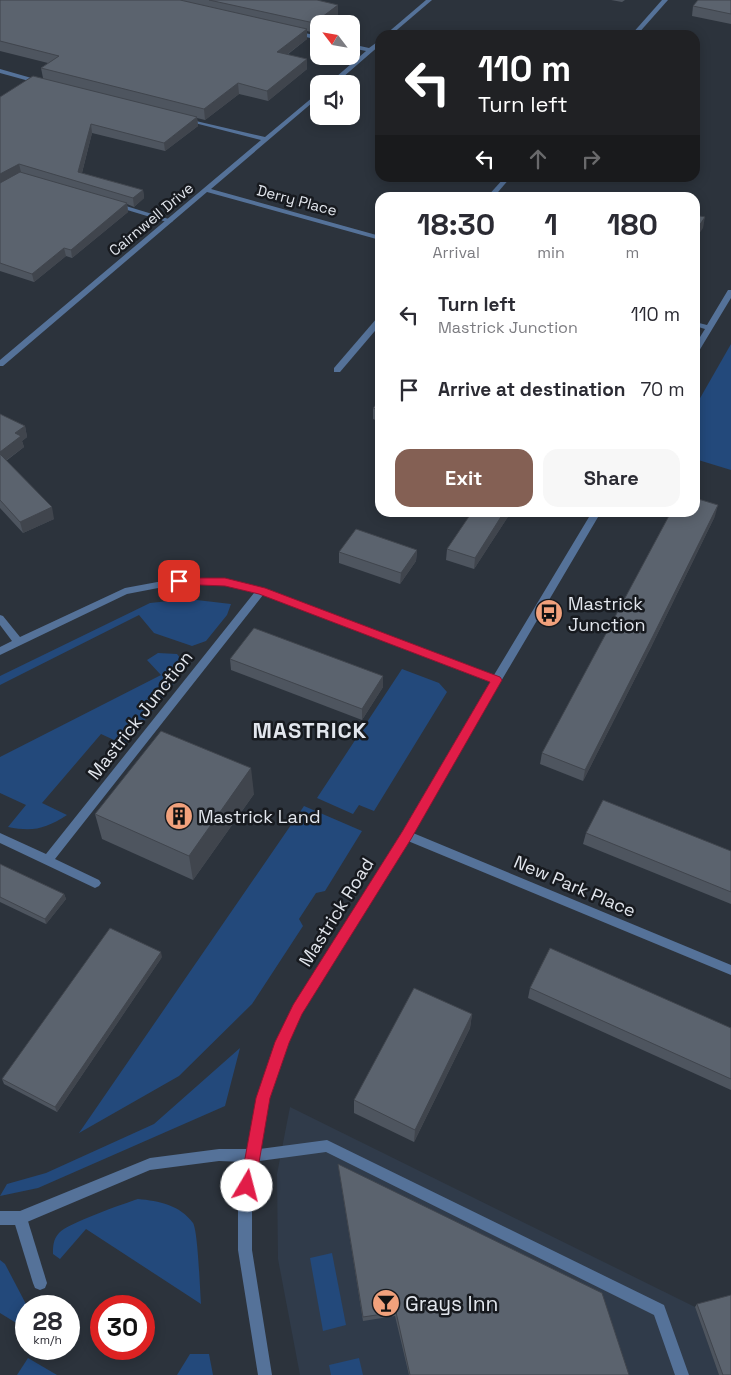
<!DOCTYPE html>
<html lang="en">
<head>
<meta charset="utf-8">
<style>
	:root { --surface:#fff; --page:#f7f7f7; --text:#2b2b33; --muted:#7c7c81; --accent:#846054 }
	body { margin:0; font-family:"Space Grotesk",sans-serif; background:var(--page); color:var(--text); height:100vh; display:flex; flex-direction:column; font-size:19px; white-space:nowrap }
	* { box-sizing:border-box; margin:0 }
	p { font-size:16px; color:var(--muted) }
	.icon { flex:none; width:28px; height:28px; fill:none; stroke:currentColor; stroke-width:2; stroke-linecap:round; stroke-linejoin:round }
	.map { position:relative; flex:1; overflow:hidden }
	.details { position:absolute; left:375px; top:192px; width:325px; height:325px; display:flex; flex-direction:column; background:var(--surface); border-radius:15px; box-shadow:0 2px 12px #0003 }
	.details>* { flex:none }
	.top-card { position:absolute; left:375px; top:30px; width:325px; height:152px; border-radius:15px; box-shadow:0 2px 12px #0003; background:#202124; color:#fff; overflow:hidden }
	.needle { width:32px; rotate:301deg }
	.controls { position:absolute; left:310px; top:15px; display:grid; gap:10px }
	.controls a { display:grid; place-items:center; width:50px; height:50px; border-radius:10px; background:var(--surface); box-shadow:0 2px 12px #0003; font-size:25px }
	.speed { position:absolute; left:15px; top:1295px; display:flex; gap:10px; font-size:25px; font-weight:700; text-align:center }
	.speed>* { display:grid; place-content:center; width:65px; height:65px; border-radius:50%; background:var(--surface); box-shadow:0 2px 12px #0003; line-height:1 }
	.speed small { font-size:12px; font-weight:400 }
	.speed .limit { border:8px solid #d22; background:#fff; color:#111 }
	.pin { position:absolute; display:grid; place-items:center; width:42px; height:42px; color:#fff; margin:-21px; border-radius:10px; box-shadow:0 2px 8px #0006 }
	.me { position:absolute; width:55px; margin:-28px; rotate:8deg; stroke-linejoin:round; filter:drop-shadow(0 0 4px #0008) }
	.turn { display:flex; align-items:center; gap:18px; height:105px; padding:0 20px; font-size:22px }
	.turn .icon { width:65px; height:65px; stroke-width:2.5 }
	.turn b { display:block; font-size:35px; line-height:42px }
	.lanes { display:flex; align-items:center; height:48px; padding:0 20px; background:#0003; justify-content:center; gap:25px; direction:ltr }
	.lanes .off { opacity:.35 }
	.eta { display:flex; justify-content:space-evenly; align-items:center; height:85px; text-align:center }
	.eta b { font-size:30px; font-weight:700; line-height:35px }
	.primary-button { display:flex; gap:10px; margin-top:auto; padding:10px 20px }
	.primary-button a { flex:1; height:58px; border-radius:15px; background:var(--accent); color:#fff; font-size:20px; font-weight:700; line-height:58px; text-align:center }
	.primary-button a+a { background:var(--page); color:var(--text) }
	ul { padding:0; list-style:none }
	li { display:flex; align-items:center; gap:15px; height:75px; padding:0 20px }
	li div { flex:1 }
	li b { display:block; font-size:19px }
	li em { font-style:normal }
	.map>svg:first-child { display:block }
	.built { fill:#303b4a }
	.green { fill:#23497b }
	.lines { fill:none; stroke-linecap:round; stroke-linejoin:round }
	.service { fill:#557299; fill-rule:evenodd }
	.minor { fill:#557299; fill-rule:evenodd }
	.wall { fill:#4e555f }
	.shaded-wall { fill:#40454d }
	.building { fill:#5b636e; stroke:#40454d }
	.route { fill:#e11d48; stroke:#92132f }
	.labels { text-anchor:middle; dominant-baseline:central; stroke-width:5; stroke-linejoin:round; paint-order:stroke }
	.far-street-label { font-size:15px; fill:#e2e6ed; stroke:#171a1f }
	.poi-label { font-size:18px; fill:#e2e6ed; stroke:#171a1f; text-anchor:start }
	.street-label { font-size:18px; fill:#e2e6ed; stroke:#171a1f }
	.near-poi-label { font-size:21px; fill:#e2e6ed; stroke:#171a1f; text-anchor:start }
	.district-label { font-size:22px; font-weight:bold; letter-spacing:1px; fill:#e2e6ed; stroke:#171a1f }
</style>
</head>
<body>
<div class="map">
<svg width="731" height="1375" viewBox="0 0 731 1375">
	<rect width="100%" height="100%" fill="#2c333c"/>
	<!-- built -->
	<path class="built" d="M290 1107 695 1307 719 1375H300L278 1259 277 1174Z"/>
	<!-- green -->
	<g class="green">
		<path d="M731 344V470L695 459V407Z"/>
		<path d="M188 599 231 604 227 615 206 641 192 646 154 633 139 615 0 685V676L150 603Z"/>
		<path d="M158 653 177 654 187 667 125 745 101 734 42 803 67 815C45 829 33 832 8 827L26 805 0 793V757L161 675 147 660Z"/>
		<path d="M402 669 439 683 447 692 374 811 359 805 353 814 317 798Z"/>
		<path d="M304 806 362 831 325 891 316 893 299 919 303 926 252 1004 179 1076 79 1133Z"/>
		<path d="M240 1048 225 1106 38 1188 0 1196 7 1184 46 1173 154 1124Z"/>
		<path d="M138 1199C159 1201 180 1205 193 1223 198 1231 200 1291 201 1304L86 1229 60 1259 53 1254C53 1246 53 1240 59 1233 68 1223 123 1204 138 1199Z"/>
		<path d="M332 1253 346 1325 323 1331 310 1258Z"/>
		<path d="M0 1260 5 1264 27 1306 26 1329 0 1313Z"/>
		<path d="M190 1354H209L213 1375H177Z"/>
		<path d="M28 1358 57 1375H17Z"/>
		<path d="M359 1358 363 1375H331L329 1365Z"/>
	</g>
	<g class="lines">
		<!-- service -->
		<g class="service">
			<path d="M116 203 172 220 173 221 170 223 114 206 113 205Z"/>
			<path d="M327 1140 664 1305 689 1375H675L654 1315 326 1152 252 1162 247 1161 245 1156 247 1151 252 1150Z"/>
			<path d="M20 1211 25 1213 27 1218 47 1283 45 1288 40 1290 35 1288 33 1283 13 1218 15 1213Z"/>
		</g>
		<!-- minor -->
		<g class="minor">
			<path d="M426 0H432L391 35H385Z"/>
			<path d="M662 0H668L637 35H631Z"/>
			<path d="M295 31 319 36V40L293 34 292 33Z"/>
			<path d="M380 40V45L335 84H328L366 51 351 48V44L369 48Z"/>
			<path d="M0 69 42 81 43 82 40 84 0 73Z"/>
			<path d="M319 92V97L211 189 380 236V240L207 192 3 366H0V360L261 140 183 120V118L265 137Z"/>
			<path d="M504 178H510L493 198H486Z"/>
			<path d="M728 290H731V298L699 351 695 353V345L705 329 695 326V322L707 325Z"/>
			<path d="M377 318H380V325L340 372H334V368Z"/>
			<path d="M592 512H601L500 683 413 833 731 965V975L408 841 302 1013 288 1043 269 1098 252 1200V1250L272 1375H258L238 1250V1200L245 1162 219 1161 150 1170 20 1225H0V1211H20L150 1158 219 1149H247L257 1098 276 1042 294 1005 402 832 490 682 263 595 55 859 99 880 101 883 99 886 95 888 0 843V833L46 854 254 593 225 585 179 584 127 594 0 655V647L12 641 0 625V615L3 616 20 637 125 588 179 578 225 579 264 589 494 675Z"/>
		</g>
	</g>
	<!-- wall -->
	<g class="wall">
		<path d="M0 0H317L338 15 327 24H319L315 33 307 31V39L287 55 307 59V69L268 101 239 94 205 120 197 118 198 126 165 151 92 133 82 173 143 190 144 198 134 207 127 204 128 212 72 258 66 256 34 282 0 271V97L43 78 41 68 48 63 0 51Z"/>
		<path d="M611 0H625L622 2Z"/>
		<path d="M731 0V24L692 16 693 6Z"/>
		<path d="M380 400V422L373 419V408Z"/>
		<path d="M0 414 25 426 27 437 22 441 24 447 6 461 54 519 23 533 0 508Z"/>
		<path d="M511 512 474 569 446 560 447 549Z"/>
		<path d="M715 516 651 647 583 781 540 764 542 753Z"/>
		<path d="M417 550 416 561 400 584 339 563V552Z"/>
		<path d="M230 659 383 676V687L362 720 231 670Z"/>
		<path d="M254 794 193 880 102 839 95 814Z"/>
		<path d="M586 833 731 851V904L583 844Z"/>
		<path d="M0 864 64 894 66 899 46 924 0 902Z"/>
		<path d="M162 957 57 1112 4 1084 2 1079Z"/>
		<path d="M530 988 731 1028V1090L528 998Z"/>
		<path d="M472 1014 470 1028 414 1142 354 1113V1100Z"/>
		<path d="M338 1164 629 1375H409L395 1316 363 1321Z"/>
		<path d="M697 1304 731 1375H719L695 1307Z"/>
	</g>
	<!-- shaded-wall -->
	<g class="shaded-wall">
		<path d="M338 5V15L327 24H319V30L315 33 314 23Z"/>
		<path d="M307 29V39L277 62V52Z"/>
		<path d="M307 59V69L268 101 267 91Z"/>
		<path d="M238 83 239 94 205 120 204 109Z"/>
		<path d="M197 117 198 126 165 151 164 143Z"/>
		<path d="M91 124 92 133 80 180 78 172Z"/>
		<path d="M19 164 21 172 0 184V174Z"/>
		<path d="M143 190 144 198 134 207 133 198Z"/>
		<path d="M127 203 128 212 72 258 71 250Z"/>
		<path d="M705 217 703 228 695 240V232Z"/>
		<path d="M64 248 66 256 34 282 32 274Z"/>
		<path d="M25 426 27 437 22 441 24 447 1 464 0 459V452L15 433Z"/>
		<path d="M718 505 715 516 651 647 583 781 585 770Z"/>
		<path d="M52 507 54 519 23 533 20 522Z"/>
		<path d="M504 512H511L474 569 475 558Z"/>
		<path d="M417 550 416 561 400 584 401 573Z"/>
		<path d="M383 676V687L362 720V709Z"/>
		<path d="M251 768 254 794 193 880 189 856Z"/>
		<path d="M64 894 66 899 46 924 45 919Z"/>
		<path d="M161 952 162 957 57 1112 55 1107Z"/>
		<path d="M472 1014 470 1028 414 1142 415 1130Z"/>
	</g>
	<!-- building -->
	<g class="building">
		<path d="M0 0H180L307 29 277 52 307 59 267 91 238 83 204 109 41 68 59 56 0 41Z"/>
		<path d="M209 0H317L338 5 314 23Z"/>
		<path d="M698 0H731V14L693 6Z"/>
		<path d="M33 76 197 117 164 143 91 124 78 172 143 190 133 198 19 164 0 174V97Z"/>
		<path d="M20 172 127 203 71 250 64 248 32 274 0 263V183Z"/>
		<path d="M695 215 705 217 695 232Z"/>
		<path d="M380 400V410L373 408Z"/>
		<path d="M0 414 25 426 15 433 21 436 0 452Z"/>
		<path d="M0 454 52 507 20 522 0 500Z"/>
		<path d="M695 498 718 505 653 636 585 770 542 753 671 512H695Z"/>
		<path d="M472 512H504L475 558 447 549Z"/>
		<path d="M356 529 417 550 401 573 339 552Z"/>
		<path d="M254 628 383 676 362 709 230 659Z"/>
		<path d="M161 731 251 768 189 856 95 814Z"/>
		<path d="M603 800 731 851V892L586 833Z"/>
		<path d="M0 864 64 894 45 919 0 897Z"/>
		<path d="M110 928 161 952 55 1107 2 1079Z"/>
		<path d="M550 948 731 1028V1079L530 988Z"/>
		<path d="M414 988 472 1014 415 1130 354 1100Z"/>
		<path d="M338 1164 602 1293 629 1375H410L396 1312 363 1317Z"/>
		<path d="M731 1295V1375H723L697 1304Z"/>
	</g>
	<!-- route -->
	<path class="route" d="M179 578H225L265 588 500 677 502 680 411 839 302 1014 289 1043 270 1098 255 1186 253 1191 247 1193 242 1191 240 1186 256 1098 275 1042 293 1005 402 832 490 682 259 594 225 586 176 584V579Z"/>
	<!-- icons -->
	<defs>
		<g id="bus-disc" transform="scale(1.4375)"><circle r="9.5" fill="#f1a17c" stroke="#171a1f"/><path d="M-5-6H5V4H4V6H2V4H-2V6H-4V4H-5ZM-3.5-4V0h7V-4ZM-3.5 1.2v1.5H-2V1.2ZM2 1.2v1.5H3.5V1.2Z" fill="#111"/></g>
		<g id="building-disc" transform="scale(1.4375)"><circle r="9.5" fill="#f1a17c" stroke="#171a1f"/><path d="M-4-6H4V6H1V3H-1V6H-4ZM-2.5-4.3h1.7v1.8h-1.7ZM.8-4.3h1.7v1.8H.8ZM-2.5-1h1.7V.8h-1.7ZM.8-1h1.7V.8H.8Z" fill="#111"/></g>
		<g id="bar-disc" transform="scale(1.4375)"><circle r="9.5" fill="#f1a17c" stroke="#171a1f"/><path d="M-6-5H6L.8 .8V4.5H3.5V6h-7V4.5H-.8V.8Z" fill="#111"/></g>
	</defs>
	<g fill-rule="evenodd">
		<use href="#bus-disc" x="549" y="613"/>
		<use href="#building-disc" x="179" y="816"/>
		<use href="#bar-disc" x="386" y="1303"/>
	</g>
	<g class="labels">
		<!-- far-street labels -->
		<g class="far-street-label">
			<text transform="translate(297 200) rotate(15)">Derry Place</text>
			<text transform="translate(151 219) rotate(-40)">Cairnwell Drive</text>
		</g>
		<!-- poi labels -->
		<g class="poi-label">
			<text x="568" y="603">Mastrick<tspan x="568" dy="21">Junction</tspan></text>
			<text x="198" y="816">Mastrick Land</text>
		</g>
		<!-- street labels -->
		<g class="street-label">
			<text transform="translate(140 715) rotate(-52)">Mastrick Junction</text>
			<text transform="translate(575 886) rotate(23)">New Park Place</text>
			<text transform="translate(336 912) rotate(-58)">Mastrick Road</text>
		</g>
		<!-- near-poi labels -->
		<g class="near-poi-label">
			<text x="405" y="1303">Grays Inn</text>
		</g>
		<!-- district labels -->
		<g class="district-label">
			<text x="310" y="730">MASTRICK</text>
		</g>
	</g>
</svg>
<div class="controls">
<a><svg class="needle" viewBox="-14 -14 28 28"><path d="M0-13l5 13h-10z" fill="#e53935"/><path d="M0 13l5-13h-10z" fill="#7c7c81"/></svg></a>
<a><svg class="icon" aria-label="sound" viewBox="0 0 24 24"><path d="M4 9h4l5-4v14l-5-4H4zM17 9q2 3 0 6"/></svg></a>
</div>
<div class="speed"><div>28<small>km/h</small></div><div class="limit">30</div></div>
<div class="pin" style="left:179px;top:581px;background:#d93025"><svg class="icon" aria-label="arrive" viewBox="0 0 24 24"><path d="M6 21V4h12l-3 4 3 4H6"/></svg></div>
<svg class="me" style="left:247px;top:1186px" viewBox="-20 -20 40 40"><circle r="19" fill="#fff"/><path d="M0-13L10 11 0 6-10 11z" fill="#e11d48"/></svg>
<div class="top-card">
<div class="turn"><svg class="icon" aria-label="left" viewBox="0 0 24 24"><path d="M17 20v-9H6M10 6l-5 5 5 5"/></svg><div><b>110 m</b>Turn left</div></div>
<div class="lanes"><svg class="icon" aria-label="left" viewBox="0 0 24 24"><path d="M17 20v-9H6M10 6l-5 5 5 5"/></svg><svg class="icon off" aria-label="ahead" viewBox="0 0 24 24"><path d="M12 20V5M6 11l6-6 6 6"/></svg><svg class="icon off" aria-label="right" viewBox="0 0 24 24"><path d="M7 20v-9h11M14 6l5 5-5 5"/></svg></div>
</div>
<section class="details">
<div class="eta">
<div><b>18:30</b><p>Arrival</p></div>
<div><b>1</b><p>min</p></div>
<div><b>180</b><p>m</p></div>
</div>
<ul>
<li><svg class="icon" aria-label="left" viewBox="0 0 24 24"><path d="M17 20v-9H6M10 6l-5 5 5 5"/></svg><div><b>Turn left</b><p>Mastrick Junction</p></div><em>110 m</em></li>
<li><svg class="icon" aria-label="arrive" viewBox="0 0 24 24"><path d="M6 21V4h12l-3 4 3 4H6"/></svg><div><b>Arrive at destination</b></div><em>70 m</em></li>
</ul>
<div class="primary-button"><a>Exit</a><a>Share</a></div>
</section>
</div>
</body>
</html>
